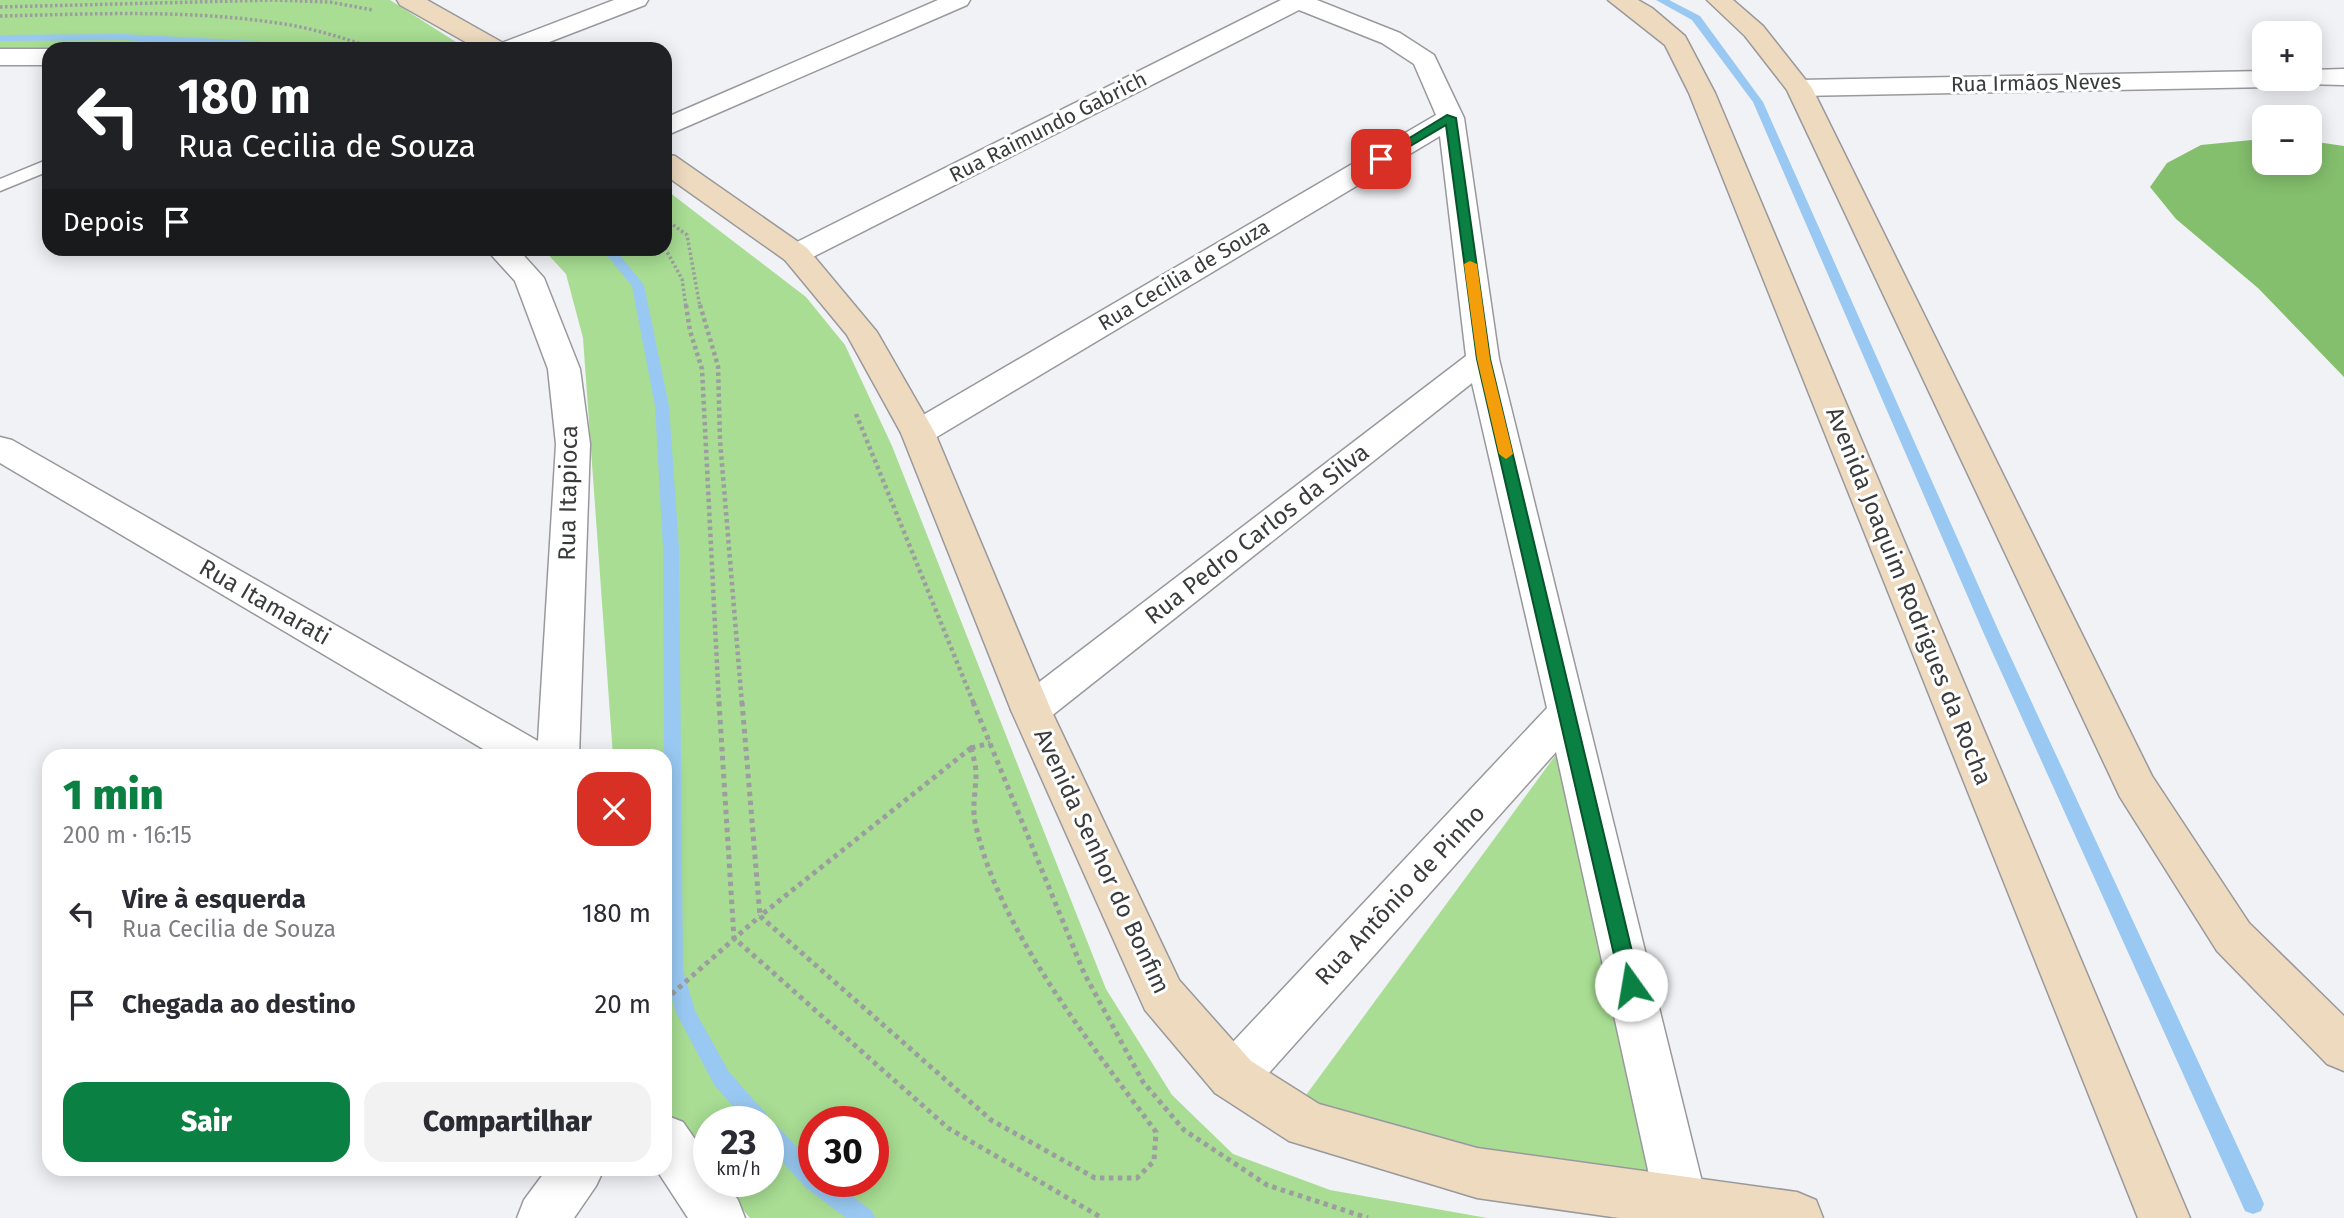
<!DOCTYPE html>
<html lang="pt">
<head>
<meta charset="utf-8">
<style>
	:root { --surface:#fff; --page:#f2f2f3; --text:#2b2b33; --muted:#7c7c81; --accent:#0b8043 }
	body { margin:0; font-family:"Fira Sans",sans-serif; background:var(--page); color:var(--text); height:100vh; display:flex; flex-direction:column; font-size:26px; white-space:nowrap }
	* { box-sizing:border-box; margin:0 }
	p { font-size:23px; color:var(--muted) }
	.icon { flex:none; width:38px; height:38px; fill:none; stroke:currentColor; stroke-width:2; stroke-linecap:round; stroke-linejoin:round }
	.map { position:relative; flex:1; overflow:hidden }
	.side { position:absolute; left:42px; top:749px; width:630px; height:427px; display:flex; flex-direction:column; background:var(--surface); border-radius:21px; box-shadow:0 4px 18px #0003 }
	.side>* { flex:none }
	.guide { position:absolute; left:42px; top:42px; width:630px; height:214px; border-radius:21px; box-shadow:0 4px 18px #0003; background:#202124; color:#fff; overflow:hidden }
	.tools { position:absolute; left:2252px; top:21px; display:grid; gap:14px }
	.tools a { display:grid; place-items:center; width:70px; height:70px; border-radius:14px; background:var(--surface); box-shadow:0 4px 18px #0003; font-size:35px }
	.speed { position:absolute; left:693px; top:1106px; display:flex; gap:14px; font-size:35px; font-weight:700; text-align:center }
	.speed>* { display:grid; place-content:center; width:91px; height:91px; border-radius:50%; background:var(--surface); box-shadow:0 4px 18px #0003; line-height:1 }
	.speed small { font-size:18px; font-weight:400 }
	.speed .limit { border:10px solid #d22; background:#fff; color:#111 }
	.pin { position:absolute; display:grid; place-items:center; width:60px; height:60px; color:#fff; margin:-30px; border-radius:14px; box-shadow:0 4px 10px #0006 }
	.me { position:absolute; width:77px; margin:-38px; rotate:347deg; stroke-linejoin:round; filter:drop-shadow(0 0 5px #0008) }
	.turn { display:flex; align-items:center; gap:24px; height:147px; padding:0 21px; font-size:32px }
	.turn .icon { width:91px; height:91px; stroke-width:2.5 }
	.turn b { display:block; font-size:49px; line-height:60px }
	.then { display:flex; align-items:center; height:66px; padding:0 21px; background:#0003; gap:14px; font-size:26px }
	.round { display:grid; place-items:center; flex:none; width:74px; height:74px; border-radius:21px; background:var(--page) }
	.overview { display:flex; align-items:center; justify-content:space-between; height:119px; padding:0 21px }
	h1 { font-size:42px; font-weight:800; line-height:52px; color:var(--accent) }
	.primary-button { display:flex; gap:14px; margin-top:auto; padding:14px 21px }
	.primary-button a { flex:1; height:80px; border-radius:21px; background:var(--accent); color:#fff; font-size:28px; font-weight:800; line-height:80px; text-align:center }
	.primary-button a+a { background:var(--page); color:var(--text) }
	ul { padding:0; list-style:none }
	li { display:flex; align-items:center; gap:21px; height:91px; padding:0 21px }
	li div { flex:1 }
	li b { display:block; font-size:26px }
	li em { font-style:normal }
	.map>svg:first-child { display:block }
	.green { fill:#a8dd93; fill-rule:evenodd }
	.forest { fill:#84bf6d }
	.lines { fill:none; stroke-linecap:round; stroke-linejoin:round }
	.stream { fill:#99c9f2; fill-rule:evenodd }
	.lane-casing { stroke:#99999d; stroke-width:3 }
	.street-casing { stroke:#99999d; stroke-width:3 }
	.secondary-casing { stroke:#99999d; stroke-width:3 }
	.path-far2 { stroke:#9c9d9f; stroke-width:3.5; stroke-dasharray:2.5 2.5; stroke-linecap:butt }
	.path-far1 { stroke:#9c9d9f; stroke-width:4.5; stroke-dasharray:3.5 3.5; stroke-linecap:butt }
	.path { stroke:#9c9d9f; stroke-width:5; stroke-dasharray:4.5 4.5; stroke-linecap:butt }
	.lane { fill:#fff; fill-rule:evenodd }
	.street { fill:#fff; fill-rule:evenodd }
	.secondary { fill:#eddabf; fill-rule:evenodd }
	.route { fill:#0b8043; stroke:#07532c; stroke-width:2 }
	.slow { fill:#f59e0b }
	.labels { text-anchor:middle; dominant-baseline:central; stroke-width:6; stroke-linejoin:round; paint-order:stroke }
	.far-street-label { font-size:21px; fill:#3a3b3c; stroke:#fff }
	.street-label { font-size:24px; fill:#3a3b3c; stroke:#fff }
</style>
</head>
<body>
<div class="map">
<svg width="2344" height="1218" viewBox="0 0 2344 1218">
	<rect width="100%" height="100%" fill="#f1f2f6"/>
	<!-- green -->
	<g class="green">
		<path d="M0 0H390L467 49H0Z"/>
		<path d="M665 189 806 297 845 345 892 446 1106 989 1172 1095 1233 1154 1330 1190 1487 1218H750L719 1181H768V1122H709V1168L665 1111V756H613L583 338 566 274 543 249 665 248ZM814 1122H873V1181H814Z"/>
		<path d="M1563 745 1658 1173 1417 1142 1298 1106Z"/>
	</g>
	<!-- forest -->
	<path class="forest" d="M2252 140H2264V163H2310V141L2344 146V377L2258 288 2176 219 2150 187 2167 163 2201 145Z"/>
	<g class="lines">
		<!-- stream -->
		<g class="stream">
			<path d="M1656 0H1669L1700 16 1763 102 2000 634 2261 1197 2264 1204 2261 1211 2253 1214 2245 1211 1984 634 1753 102 1692 20Z"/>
			<path d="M123 34 258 41 280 49 123 40 0 41V35Z"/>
			<path d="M601 248H614L644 285 669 406 679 548 683 970 695 1011 729 1072 767 1115 770 1122 775 1124 814 1165V1181H832L872 1211 875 1218H846L806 1188 768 1146V1122H747L715 1086 676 1013 665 975 663 548 655 406 632 286Z"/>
		</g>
		<!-- lane casing -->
		<g class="lane-casing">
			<path id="lane" d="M49 159V171L0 191V179Z"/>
		</g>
		<!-- street casing -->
		<g class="street-casing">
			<g id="street">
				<path d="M614 0H648L645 5 531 49H495L499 44Z"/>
				<path d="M938 0H970L967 5 665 136V118Z"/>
				<path d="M1281 0H1317L1400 33 1434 55 1464 118 1499 359 1707 1202 1700 1218H1662L1655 1202 1556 752 1251 1093 1233 1100 1215 1093 1208 1077 1215 1061 1547 708 1472 383 1045 721 1031 725 1017 721 1011 710 1017 699 1466 356 1440 136 930 441 918 444 906 441 901 433 906 425 1436 115 1414 64 1382 43 1299 10 807 260 796 263 785 260 781 254 785 248Z"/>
				<rect x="0" y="49" width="49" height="16"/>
				<path d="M2344 69V85L2301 84 2298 79H2310V70Z"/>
				<path d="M2264 71V79H2285L2281 85 2272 87 1799 96 1790 94 1786 88 1790 82 1799 80Z"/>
				<path d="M485 248H517L544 278 580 369 590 444 579 756H495L0 463V437L12 440 538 741 556 444 548 369 515 281Z"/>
				<path d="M665 1115 683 1122 709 1159V1181H725L738 1200 745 1218H688L656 1169H665Z"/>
				<path d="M547 1169H604L596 1186 574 1218H517L524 1200Z"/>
			</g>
		</g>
		<!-- secondary casing -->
		<g class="secondary-casing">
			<g id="secondary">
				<path d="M397 0H427L505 44 509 49H478L400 5Z"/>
				<path d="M1608 0H1638L1652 8 1685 36 1715 93 2190 1218H2138L1689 93 1665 45Z"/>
				<path d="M1707 0H1733L1763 26 1812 88 2152 776 2249 923 2344 1016V1071L2327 1064 2217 951 2120 797 1787 90 1745 36Z"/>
				<path d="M665 154 675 156 807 248 877 332 935 433 1051 710 1179 980 1251 1061 1319 1104 1477 1148 1797 1192 1816 1200 1823 1218H1619L1477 1198 1289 1141 1215 1093 1145 1010 1011 710 901 433 847 335 785 260 665 175Z"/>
			</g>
		</g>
		<!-- path-far2 -->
		<g class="path-far2">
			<path d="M0 7 273 0 330 2 373 10"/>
			<path d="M0 16C94 14 190 9 284 24 316 29 346 39 377 49"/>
			<path d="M665 219 687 235 700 307"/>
			<path d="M665 248 682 279 686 307"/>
		</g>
		<!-- path-far1 -->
		<g class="path-far1">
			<path d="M686 305 690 331 702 369 719 704"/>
			<path d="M700 305 718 366 720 440 742 704"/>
			<path d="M856 414 974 704"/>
		</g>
		<!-- path -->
		<g class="path">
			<path d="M719 702 734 938 948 1128 1102 1218"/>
			<path d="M742 702 760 916"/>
			<path d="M973 702 1084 973 1143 1082 1184 1130 1267 1185 1368 1218"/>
			<path d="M971 748C973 756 976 765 976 774 976 789 972 807 975 822 997 928 1092 1045 1156 1132L1154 1161 1137 1178H1095L991 1120 760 916Z"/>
			<path d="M971 748 990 743"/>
			<path d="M665 1000 760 916"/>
		</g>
		<!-- lane -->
		<use href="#lane" class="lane"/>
		<!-- street -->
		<use href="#street" class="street"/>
		<!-- secondary -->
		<use href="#secondary" class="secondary"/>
	</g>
	<!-- route -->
	<path class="route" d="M1447 115 1456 118 1490 359 1640 985 1638 991 1631 993 1624 991 1621 985 1477 359 1446 125 1385 161 1375 159Z"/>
	<!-- slow -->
	<path class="slow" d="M1470 261 1477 264 1490 359 1513 454 1506 459 1499 454 1477 359 1464 264Z"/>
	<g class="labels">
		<!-- far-street labels -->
		<g class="far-street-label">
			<text transform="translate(2036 83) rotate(-1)">Rua Irmãos Neves</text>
			<text transform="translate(1048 127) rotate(-27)">Rua Raimundo Gabrich</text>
			<text transform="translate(1184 275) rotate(-31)">Rua Cecilia de Souza</text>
		</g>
		<!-- street labels -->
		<g class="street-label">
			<text transform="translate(568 493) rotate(-89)">Rua Itapioca</text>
			<text transform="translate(1257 534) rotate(-38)">Rua Pedro Carlos da Silva</text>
			<text transform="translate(1909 596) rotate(68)">Avenida Joaquim Rodrigues da Rocha</text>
			<text transform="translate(265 602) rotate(30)">Rua Itamarati</text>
			<text transform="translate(1102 861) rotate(65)">Avenida Senhor do Bonfim</text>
			<text transform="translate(1400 895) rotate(-47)">Rua Antônio de Pinho</text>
		</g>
	</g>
</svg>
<div class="tools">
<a>+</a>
<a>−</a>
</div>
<div class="speed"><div>23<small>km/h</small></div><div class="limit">30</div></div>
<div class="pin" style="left:1381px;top:159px;background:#d93025"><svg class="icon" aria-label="arrive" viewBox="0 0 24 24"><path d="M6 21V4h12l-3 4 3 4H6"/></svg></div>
<svg class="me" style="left:1631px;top:985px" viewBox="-20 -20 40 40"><circle r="19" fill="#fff"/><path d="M0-13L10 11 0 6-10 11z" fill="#0b8043"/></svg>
<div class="guide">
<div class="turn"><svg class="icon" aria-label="left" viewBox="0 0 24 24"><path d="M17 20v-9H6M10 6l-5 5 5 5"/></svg><div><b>180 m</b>Rua Cecilia de Souza</div></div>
<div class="then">Depois<svg class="icon" aria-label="arrive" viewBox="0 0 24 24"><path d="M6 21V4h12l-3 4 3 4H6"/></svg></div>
</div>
<section class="side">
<div class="overview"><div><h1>1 min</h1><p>200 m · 16:15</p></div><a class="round" style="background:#d93025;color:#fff"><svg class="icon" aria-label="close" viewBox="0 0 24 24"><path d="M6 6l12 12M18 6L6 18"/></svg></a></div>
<ul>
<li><svg class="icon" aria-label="left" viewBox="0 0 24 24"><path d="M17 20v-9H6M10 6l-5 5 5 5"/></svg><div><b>Vire à esquerda</b><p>Rua Cecilia de Souza</p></div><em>180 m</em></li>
<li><svg class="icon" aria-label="arrive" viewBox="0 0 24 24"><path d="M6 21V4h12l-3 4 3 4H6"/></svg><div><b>Chegada ao destino</b></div><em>20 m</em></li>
</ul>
<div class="primary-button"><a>Sair</a><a>Compartilhar</a></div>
</section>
</div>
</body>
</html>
